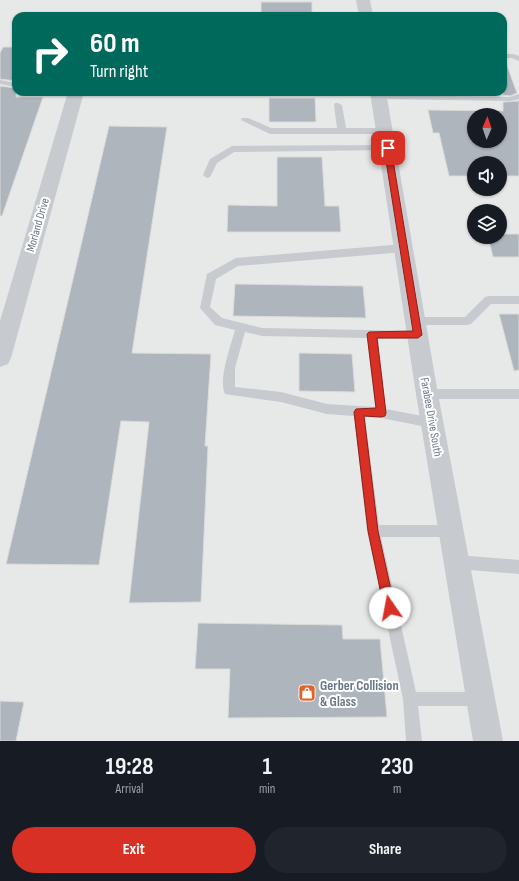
<!DOCTYPE html>
<html lang="en">
<head>
<meta charset="utf-8">
<style>
	:root { --surface:#171b24; --page:#20242c; --text:#f1f3f6; --muted:#9ea1a6; --accent:#d93025 }
	body { margin:0; font-family:"Sofia Sans Condensed",sans-serif; background:var(--page); color:var(--text); height:100vh; display:flex; flex-direction:column; font-size:15px; white-space:nowrap }
	* { box-sizing:border-box; margin:0 }
	p { font-size:13px; color:var(--muted) }
	.icon { flex:none; width:22px; height:22px; fill:none; stroke:currentColor; stroke-width:2; stroke-linecap:round; stroke-linejoin:round }
	.map { position:relative; height:741px; overflow:hidden }
	.side { display:flex; flex-direction:column; background:var(--surface); flex:1 }
	.side>* { flex:none }
	.hud { position:absolute; left:12px; top:12px; width:495px; height:84px; border-radius:12px; box-shadow:0 1px 3px #0004; background:#00695c; color:#fff; overflow:hidden }
	.needle { width:26px; rotate:2deg }
	.buttons { position:absolute; left:467px; top:108px; display:grid; gap:8px }
	.buttons a { display:grid; place-items:center; width:40px; height:40px; border-radius:50%; background:var(--surface); box-shadow:0 1px 3px #0004; font-size:20px }
	.pin { position:absolute; display:grid; place-items:center; width:34px; height:34px; color:#fff; margin:-17px; border-radius:8px; box-shadow:0 2px 6px #0006 }
	.me { position:absolute; width:44px; margin:-22px; rotate:348deg; stroke-linejoin:round; filter:drop-shadow(0 0 3px #0008) }
	.turn { display:flex; align-items:center; gap:14px; height:84px; padding:0 12px; font-size:18px }
	.turn .icon { width:52px; height:52px; stroke-width:2.5 }
	.turn b { display:block; font-size:28px; line-height:34px }
	.eta { display:flex; justify-content:space-evenly; align-items:center; height:68px; text-align:center }
	.eta b { font-size:24px; font-weight:700; line-height:28px }
	.primary-button { display:flex; gap:8px; margin-top:auto; padding:8px 12px }
	.primary-button a { flex:1; height:46px; border-radius:24px; background:var(--accent); color:#fff; font-size:16px; font-weight:700; line-height:46px; text-align:center }
	.primary-button a+a { background:var(--page); color:var(--text) }
	.map>svg:first-child { display:block }
	.built { fill:#e7e8e8; fill-rule:evenodd }
	.building { fill:#aeb5bc; stroke:#dbdbd9; fill-rule:evenodd }
	.lines { fill:none; stroke-linecap:round; stroke-linejoin:round }
	.service { fill:#c7cace; fill-rule:evenodd }
	.minor { fill:#c7cace; fill-rule:evenodd }
	.route { fill:#d93025; stroke:#8d1f18 }
	.labels { text-anchor:middle; dominant-baseline:central; stroke-width:4; stroke-linejoin:round; paint-order:stroke }
	.street-label { font-size:12px; fill:#687788; stroke:#fff }
	.near-poi-label { font-size:14px; font-weight:bold; fill:#687788; stroke:#fff; text-anchor:start }
</style>
</head>
<body>
<div class="map">
<svg width="519" height="741" viewBox="0 0 519 741">
	<rect width="100%" height="100%" fill="#f9f9f7"/>
	<!-- built -->
	<path class="built" d="M0 0H519V741H0ZM16 16H503V92H16ZM474 115H500V141H474ZM474 163H500V189H474ZM474 211H500V237H474Z"/>
	<!-- building -->
	<g class="building">
		<rect x="261" y="2" width="51" height="14"/>
		<path d="M3 47H16V81L0 79V53Z"/>
		<path d="M503 60H505L517 93 510 96 503 95Z"/>
		<path d="M0 86 16 88V97H43L2 216H0Z"/>
		<path d="M269 98H315L316 122H269Z"/>
		<path d="M519 101V176H500V163H474V176H449L439 133H433L428 110 503 111V102ZM474 115H500V141H474Z"/>
		<path d="M109 126 167 127 132 353 211 354 205 446H208L201 602 129 603 149 422 121 421 99 565 6 564Z"/>
		<path d="M277 157H322L325 206H339L341 232H227L228 205 277 206Z"/>
		<path d="M500 234H519V257H493L488 237H500Z"/>
		<path d="M235 284 363 286 366 318 233 316Z"/>
		<path d="M499 314H519V370L514 371Z"/>
		<path d="M299 353 352 354 355 392 299 391Z"/>
		<path d="M198 623 342 625 343 639H380L387 717 228 718 230 669H195Z"/>
		<path d="M0 701 24 702 16 741H0Z"/>
	</g>
	<g class="lines">
		<!-- service -->
		<g class="service">
			<path d="M503 54H513L519 56V61L512 58H503Z"/>
			<path d="M0 80 16 83V87L0 84Z"/>
			<path d="M519 94V99L511 101 379 99 375 97 379 95 510 97Z"/>
			<path d="M335 103H338L342 105 346 128H385L389 131 385 134H270L241 120 242 118H248L271 128H337L334 105Z"/>
			<path d="M387 145 390 146 391 148 390 150 234 152 217 163 210 177 207 178 203 175 210 159 232 146Z"/>
			<path d="M404 244 409 248 404 252 238 266 216 279 210 307 222 318 262 328 418 331 422 332 423 335 422 338 418 339H378L386 409 432 418 436 419 438 423 436 427 432 428 381 418 365 417 379 525H451L456 526 457 531 456 536 451 537H381L416 692H480L485 694 487 699 485 704 480 706H418L422 741H406L403 699 367 531 354 416 327 414 281 402 225 394C218 380 231 345 235 330L215 325 200 308 207 274 236 258ZM245 332 262 336 367 338 375 407 327 404 281 392 235 387V368Z"/>
			<path d="M489 296H519V304H491L471 324 467 325H416L412 324 411 321 412 318 416 317H465L485 297Z"/>
			<path d="M427 389H519V399H427L423 397 421 394 423 391Z"/>
			<path d="M457 555 519 560V574L457 569 452 567 450 562 452 557Z"/>
		</g>
		<!-- minor -->
		<g class="minor">
			<path d="M356 0H370L373 16H359Z"/>
			<path d="M68 92H84L11 358 8 364 0 367V321Z"/>
			<path d="M370 92H386L438 394 503 741H473L416 394Z"/>
		</g>
	</g>
	<!-- route -->
	<path class="route" d="M385 146H388L391 148 422 335 418 338H377L386 413 385 416 381 417 364 416 378 531 395 608 394 612 390 613 386 612 384 608 368 531 354 412 356 409 376 408 367 334 369 332 413 331 384 148Z"/>
	<!-- icons -->
	<defs>
		<g id="shop-square" transform="scale(0.9)"><rect x="-9" y="-9" width="18" height="18" rx="4" fill="#e3632d" stroke="#fff"/><path d="M-5-2.5h2.3a2.7 3.5 0 0 1 5.4 0H5L5.5 6h-11ZM-1.5-2.5h3a1.5 2.3 0 0 0-3 0Z" fill="#fff"/></g>
	</defs>
	<g fill-rule="evenodd">
		<use href="#shop-square" x="307" y="693"/>
	</g>
	<g class="labels">
		<!-- street labels -->
		<g class="street-label">
			<text transform="translate(38 225) rotate(-74)">Morland Drive</text>
			<text transform="translate(431 417) rotate(80)">Farabee Drive South</text>
		</g>
		<!-- near-poi labels -->
		<g class="near-poi-label">
			<text x="320" y="685">Gerber Collision<tspan x="320" dy="16">&amp; Glass</tspan></text>
		</g>
	</g>
</svg>
<div class="buttons">
<a><svg class="needle" viewBox="-14 -14 28 28"><path d="M0-13l5 13h-10z" fill="#e53935"/><path d="M0 13l5-13h-10z" fill="#9ea1a6"/></svg></a>
<a><svg class="icon" aria-label="sound" viewBox="0 0 24 24"><path d="M4 9h4l5-4v14l-5-4H4zM17 9q2 3 0 6"/></svg></a>
<a><svg class="icon" aria-label="layers" viewBox="0 0 24 24"><path d="M12 4l9 5-9 5-9-5zM3 14l9 5 9-5"/></svg></a>
</div>
<div class="pin" style="left:388px;top:148px;background:#d93025"><svg class="icon" aria-label="arrive" viewBox="0 0 24 24"><path d="M6 21V4h12l-3 4 3 4H6"/></svg></div>
<svg class="me" style="left:390px;top:608px" viewBox="-20 -20 40 40"><circle r="19" fill="#fff"/><path d="M0-13L10 11 0 6-10 11z" fill="#d93025"/></svg>
<div class="hud">
<div class="turn"><svg class="icon" aria-label="right" viewBox="0 0 24 24"><path d="M7 20v-9h11M14 6l5 5-5 5"/></svg><div><b>60 m</b>Turn right</div></div>
</div>
</div>
<section class="side">
<div class="eta">
<div><b>19:28</b><p>Arrival</p></div>
<div><b>1</b><p>min</p></div>
<div><b>230</b><p>m</p></div>
</div>
<div class="primary-button"><a>Exit</a><a>Share</a></div>
</section>
</body>
</html>
